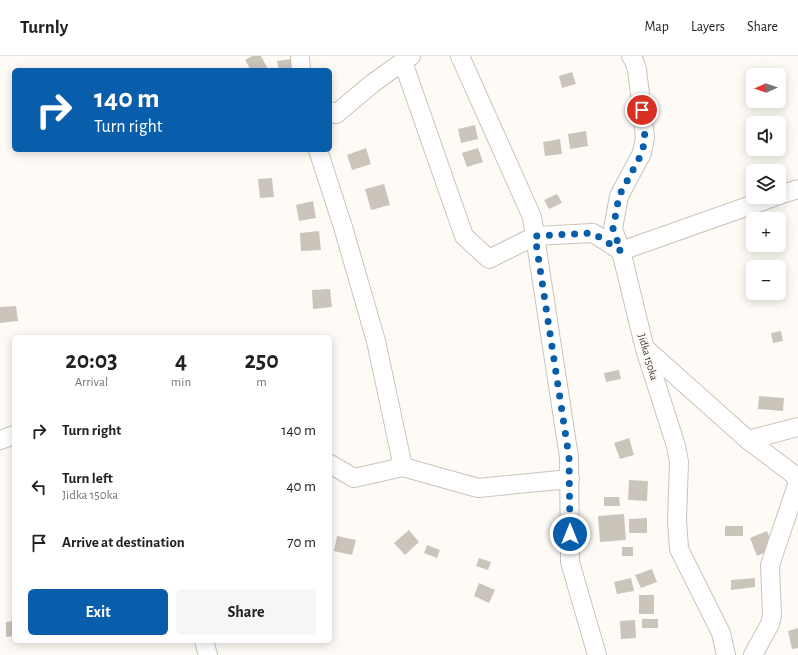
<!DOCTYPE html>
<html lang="en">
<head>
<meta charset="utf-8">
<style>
	:root { --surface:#fff; --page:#f6f6f6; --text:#202124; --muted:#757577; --line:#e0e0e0; --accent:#095eac }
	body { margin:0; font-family:"Alegreya Sans",sans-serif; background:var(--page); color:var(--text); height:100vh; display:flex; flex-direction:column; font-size:15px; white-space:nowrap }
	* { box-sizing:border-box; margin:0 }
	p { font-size:13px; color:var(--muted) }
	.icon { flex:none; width:22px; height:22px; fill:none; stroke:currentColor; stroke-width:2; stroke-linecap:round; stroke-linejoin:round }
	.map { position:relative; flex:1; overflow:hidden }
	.drawer { position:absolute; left:12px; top:279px; width:320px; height:308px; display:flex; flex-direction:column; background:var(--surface); border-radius:6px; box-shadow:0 2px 10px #0003 }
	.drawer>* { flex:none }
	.banner { position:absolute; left:12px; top:12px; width:320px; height:84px; border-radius:6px; box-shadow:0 2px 10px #0003; background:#095eac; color:#fff; overflow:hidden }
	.needle { width:26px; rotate:268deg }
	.tools { position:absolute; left:746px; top:12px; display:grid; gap:8px }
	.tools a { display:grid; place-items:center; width:40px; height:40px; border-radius:6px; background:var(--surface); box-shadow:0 2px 10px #0003; font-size:20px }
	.pin { position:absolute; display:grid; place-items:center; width:34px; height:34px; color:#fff; margin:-17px; border:2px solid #fff; border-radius:50%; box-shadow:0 1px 4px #0007 }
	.me { position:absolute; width:44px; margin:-22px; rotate:0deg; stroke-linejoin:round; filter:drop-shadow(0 0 3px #0008) }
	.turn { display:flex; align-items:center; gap:14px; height:84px; padding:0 16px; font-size:18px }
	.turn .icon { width:52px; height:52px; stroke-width:2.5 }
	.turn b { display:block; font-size:28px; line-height:34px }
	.eta { display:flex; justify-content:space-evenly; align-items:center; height:68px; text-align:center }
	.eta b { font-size:24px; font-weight:700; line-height:28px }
	.primary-button { display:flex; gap:8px; margin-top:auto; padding:8px 16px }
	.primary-button a { flex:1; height:46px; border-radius:6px; background:var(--accent); color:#fff; font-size:16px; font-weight:700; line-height:46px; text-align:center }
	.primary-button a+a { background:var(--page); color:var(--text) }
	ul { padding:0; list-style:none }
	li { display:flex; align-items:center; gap:12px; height:56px; padding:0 16px }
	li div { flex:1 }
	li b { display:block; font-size:15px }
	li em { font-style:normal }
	header { display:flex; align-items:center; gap:24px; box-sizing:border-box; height:56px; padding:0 20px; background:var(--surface); border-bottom:1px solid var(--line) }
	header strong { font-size:19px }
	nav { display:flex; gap:22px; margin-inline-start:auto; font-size:14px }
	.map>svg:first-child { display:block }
	.building { fill:#cbc4bb }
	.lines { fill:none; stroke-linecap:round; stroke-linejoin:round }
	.minor-casing { stroke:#cbc3bb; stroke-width:20 }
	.minor { stroke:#fff; stroke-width:18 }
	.route { stroke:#095eac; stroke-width:7; stroke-dasharray:0 12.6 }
	.labels { text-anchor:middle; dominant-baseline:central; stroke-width:4; stroke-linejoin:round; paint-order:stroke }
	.street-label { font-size:11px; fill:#3f3c39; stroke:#fefbf7 }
</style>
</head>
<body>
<header>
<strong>Turnly</strong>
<nav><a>Map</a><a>Layers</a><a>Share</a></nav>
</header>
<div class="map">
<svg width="798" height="599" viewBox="0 0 798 599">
	<rect width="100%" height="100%" fill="#fefbf7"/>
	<!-- building -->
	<g class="building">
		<path d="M252 0H261L268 13 251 14 245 4Z"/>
		<path d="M291 3 293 14H279L277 5Z"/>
		<path d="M572 16 576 28 562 32 559 20Z"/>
		<path d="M753 38V45H762L763 48 754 51 750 39Z"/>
		<path d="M475 69 478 83 461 87 458 73Z"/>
		<path d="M586 75 588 90 570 93 568 78Z"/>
		<path d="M560 83 562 98 545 100 543 86Z"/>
		<path d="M366 92 371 108 352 114 347 99Z"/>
		<path d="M478 92 483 106 467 111 462 97Z"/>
		<path d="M272 122 274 141 260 142 258 123Z"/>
		<path d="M384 128 390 149 371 154 365 133Z"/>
		<path d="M557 138 562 147 549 153 544 144Z"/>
		<path d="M313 145 316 162 299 165 296 149Z"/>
		<path d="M319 175 321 194 301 195 300 177Z"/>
		<path d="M330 233 332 251 313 253 312 234Z"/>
		<path d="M16 250 18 265 0 267V251Z"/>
		<path d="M781 275 783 285 773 287 771 277Z"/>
		<path d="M619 314 621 323 606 326 604 317Z"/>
		<path d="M759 340 784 342 783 355 758 353Z"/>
		<path d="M629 382 634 399 620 403 614 387Z"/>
		<path d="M629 424 648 425 647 445 628 444Z"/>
		<path d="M604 441H619L620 450H604Z"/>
		<path d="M624 458 626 484 600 486 598 460Z"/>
		<path d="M647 462V477H629V463Z"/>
		<rect x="725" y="470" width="18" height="10"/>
		<path d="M409 474 419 486 405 499 394 487Z"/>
		<path d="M767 475 774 493 757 500 750 482Z"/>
		<path d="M337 480 356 484 352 499 334 495Z"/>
		<path d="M427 489 440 494 437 502 424 497Z"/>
		<rect x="622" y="491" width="11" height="9"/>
		<path d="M479 502 491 506 488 514 476 510Z"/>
		<path d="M652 513 657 526 641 532 635 519Z"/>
		<path d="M631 522 634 535 617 538 614 526Z"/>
		<path d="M755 522V531L731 534V524Z"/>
		<path d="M479 527 495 534 489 547 474 540Z"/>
		<rect x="639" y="539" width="15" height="19"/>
		<rect x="642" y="563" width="16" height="9"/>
		<path d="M635 564 636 582 621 583 620 565Z"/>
		<path d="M14 565V580L6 581V566Z"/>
		<path d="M798 572V592L792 593 788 575Z"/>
	</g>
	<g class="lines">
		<!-- minor casing -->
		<g class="minor-casing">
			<g id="minor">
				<path d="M300 0 301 14"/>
				<path d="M460 0 532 161 569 401 570 506 597 599"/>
				<path d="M631 0 634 5 637 13 645 82 642 97 619 140 613 173 621 195 645 293 676 390 679 406 677 464 679 493 721 577 726 599"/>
				<path d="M403 6 464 180 489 203 535 180 593 177 621 195 774 141"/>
				<path d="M330 55 336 58 373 27 411 0"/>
				<path d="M318 94 343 171 376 285 403 411"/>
				<path d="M779 139 798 133"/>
				<path d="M646 293 748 384 793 418 797 423V429L770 509 772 559 770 568 753 599"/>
				<path d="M0 384 14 379"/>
				<path d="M748 384 798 371"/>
				<path d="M330 408 354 422 403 411 478 432 570 423"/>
				<path d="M204 585 208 599"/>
			</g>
		</g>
		<!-- minor -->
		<use href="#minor" class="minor"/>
	</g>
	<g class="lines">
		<!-- route -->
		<path class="route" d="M570 478 569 401 535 180 593 177 621 195 613 173 619 140 642 97 645 82 642 54"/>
	</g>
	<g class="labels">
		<!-- street labels -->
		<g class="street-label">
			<text transform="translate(648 301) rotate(74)">Jidka 150ka</text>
		</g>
	</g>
</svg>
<div class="tools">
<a><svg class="needle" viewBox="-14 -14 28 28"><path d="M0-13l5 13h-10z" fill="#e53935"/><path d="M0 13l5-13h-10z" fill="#757577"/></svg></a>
<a><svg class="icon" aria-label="sound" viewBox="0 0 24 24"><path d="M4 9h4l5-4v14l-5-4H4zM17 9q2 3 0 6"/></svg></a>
<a><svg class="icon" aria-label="layers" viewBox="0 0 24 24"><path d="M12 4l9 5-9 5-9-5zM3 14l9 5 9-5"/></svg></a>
<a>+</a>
<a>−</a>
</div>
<div class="pin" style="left:642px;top:54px;background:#d93025"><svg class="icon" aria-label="arrive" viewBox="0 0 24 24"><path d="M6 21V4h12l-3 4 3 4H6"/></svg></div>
<svg class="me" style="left:570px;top:478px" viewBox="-20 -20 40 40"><circle r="17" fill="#095eac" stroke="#fff" stroke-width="3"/><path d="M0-11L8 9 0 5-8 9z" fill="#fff"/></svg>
<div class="banner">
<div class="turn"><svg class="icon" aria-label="right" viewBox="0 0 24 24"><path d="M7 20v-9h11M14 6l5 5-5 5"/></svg><div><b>140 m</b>Turn right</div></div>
</div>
<section class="drawer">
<div class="eta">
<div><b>20:03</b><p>Arrival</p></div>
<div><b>4</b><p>min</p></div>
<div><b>250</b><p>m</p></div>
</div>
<ul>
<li><svg class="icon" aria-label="right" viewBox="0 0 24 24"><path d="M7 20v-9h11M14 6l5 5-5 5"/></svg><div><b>Turn right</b></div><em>140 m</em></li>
<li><svg class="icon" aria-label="left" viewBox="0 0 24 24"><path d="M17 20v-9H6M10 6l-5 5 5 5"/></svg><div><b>Turn left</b><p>Jidka 150ka</p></div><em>40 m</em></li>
<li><svg class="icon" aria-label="arrive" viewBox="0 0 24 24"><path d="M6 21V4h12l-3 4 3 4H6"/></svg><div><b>Arrive at destination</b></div><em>70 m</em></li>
</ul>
<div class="primary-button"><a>Exit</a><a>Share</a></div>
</section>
</div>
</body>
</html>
